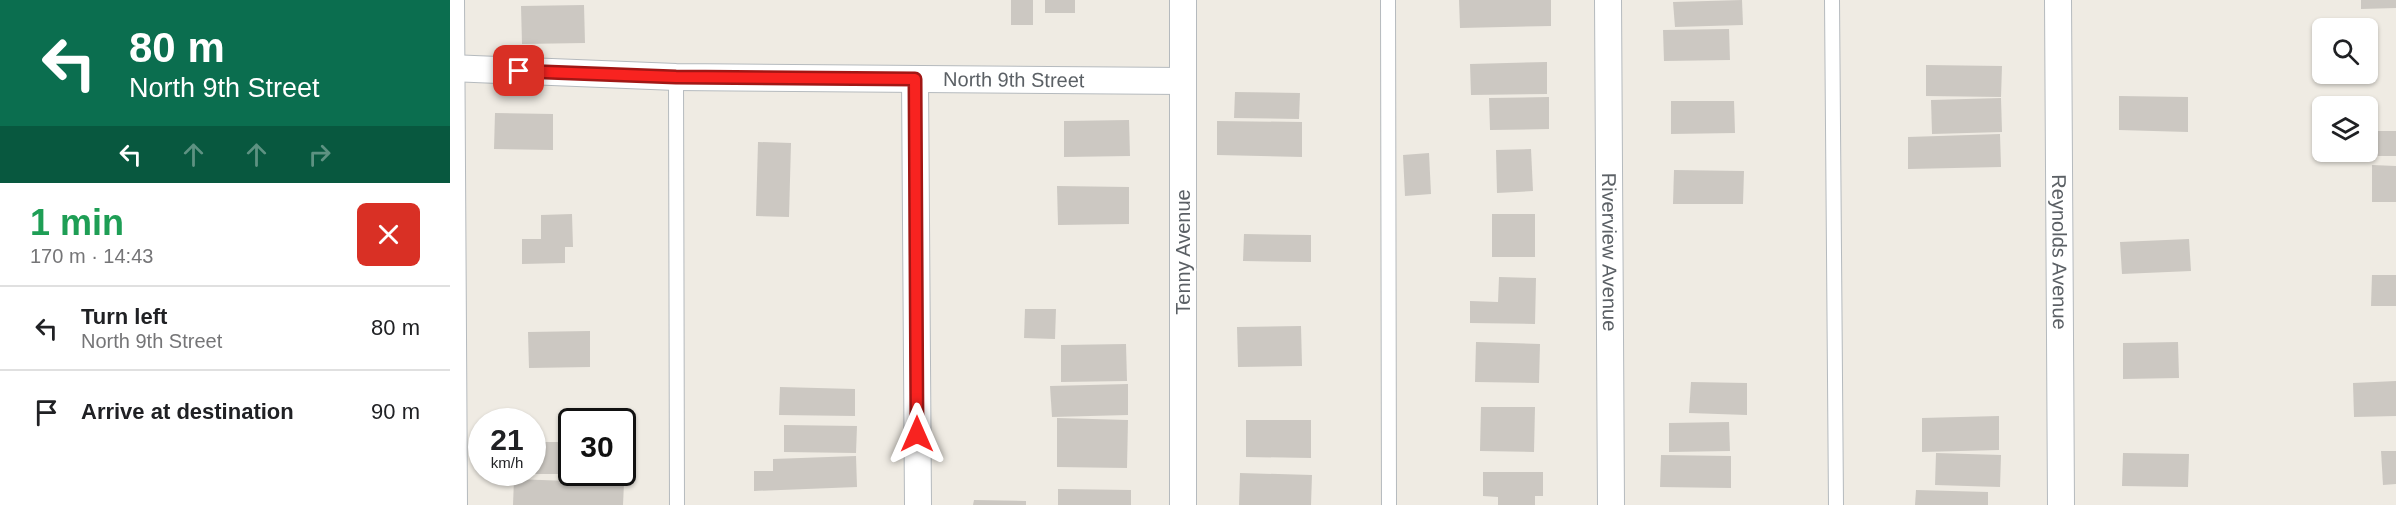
<!DOCTYPE html>
<html lang="en">
<head>
<meta charset="utf-8">
<style>
	:root { --surface:#fff; --page:#f2f2f2; --text:#202124; --muted:#757577; --line:#e0e0e0 }
	body { margin:0; font-family:Helvetica,sans-serif; background:var(--page); color:var(--text); height:100vh; display:flex; flex-direction:column; font-size:22px; white-space:nowrap }
	* { box-sizing:border-box; margin:0 }
	p { font-size:20px; color:var(--muted) }
	.icon { flex:none; width:33px; height:33px; fill:none; stroke:currentColor; stroke-width:2; stroke-linecap:round; stroke-linejoin:round }
	.map { position:relative; flex:1; overflow:hidden }
	.drawer { display:flex; flex-direction:column; background:var(--surface); width:450px }
	.drawer>* { flex:none }
	.banner { background:#0b6e4f; color:#fff; overflow:hidden }
	.controls { position:absolute; left:1862px; top:18px; display:grid; gap:12px }
	.controls a { display:grid; place-items:center; width:66px; height:66px; border-radius:9px; background:var(--surface); box-shadow:0 2px 4px #0004; font-size:30px }
	.speed { position:absolute; left:18px; top:408px; display:flex; gap:12px; font-size:30px; font-weight:700; text-align:center }
	.speed>* { display:grid; place-content:center; width:78px; height:78px; border-radius:50%; background:var(--surface); box-shadow:0 2px 4px #0004; line-height:1 }
	.speed small { font-size:15px; font-weight:400 }
	.speed .limit { border:3px solid #111; border-radius:9px; background:#fff; color:#111 }
	.pin { position:absolute; display:grid; place-items:center; width:51px; height:51px; color:#fff; margin:-26px; border-radius:12px; box-shadow:0 3px 9px #0006 }
	.me { position:absolute; width:66px; margin:-33px; rotate:0deg; stroke-linejoin:round; filter:drop-shadow(0 0 4px #0008) }
	.turn { display:flex; align-items:center; gap:21px; height:126px; padding:0 30px; font-size:27px }
	.turn .icon { width:78px; height:78px; stroke-width:2.5 }
	.turn b { display:block; font-size:42px; line-height:51px }
	.lanes { display:flex; align-items:center; height:57px; padding:0 30px; background:#0003; justify-content:center; gap:30px; direction:ltr }
	.lanes .off { opacity:.35 }
	.round { display:grid; place-items:center; flex:none; width:63px; height:63px; border-radius:9px; background:var(--page) }
	.head { display:flex; align-items:center; justify-content:space-between; height:102px; padding:0 30px }
	h1 { font-size:36px; font-weight:700; line-height:45px; color:#1e9e55 }
	ul { padding:0; list-style:none }
	li { display:flex; align-items:center; gap:18px; height:84px; padding:0 30px; border-top:2px solid var(--line) }
	li div { flex:1 }
	li b { display:block; font-size:22px }
	li em { font-style:normal }
	main { display:flex; flex:1; min-height:0 }
	.map>svg:first-child { display:block }
	.building { fill:#ccc8c2 }
	.lines { fill:none; stroke-linecap:round; stroke-linejoin:round }
	.lane-casing { stroke:#b5babe; stroke-width:16 }
	.street-casing { stroke:#b5babe; stroke-width:28 }
	.lane { stroke:#fff; stroke-width:14 }
	.street { stroke:#fff; stroke-width:26 }
	.route-casing { stroke:#a11715; stroke-width:15 }
	.route { stroke:#f82320; stroke-width:10 }
	.labels { text-anchor:middle; dominant-baseline:central; stroke-width:4.5; stroke-linejoin:round; paint-order:stroke }
	.street-label { font-size:20px; fill:#5b6065; stroke:#fff }
</style>
</head>
<body>
<main>
<section class="drawer">
<div class="banner">
<div class="turn"><svg class="icon" aria-label="left" viewBox="0 0 24 24"><path d="M17 20v-9H6M10 6l-5 5 5 5"/></svg><div><b>80 m</b>North 9th Street</div></div>
<div class="lanes"><svg class="icon" aria-label="left" viewBox="0 0 24 24"><path d="M17 20v-9H6M10 6l-5 5 5 5"/></svg><svg class="icon off" aria-label="ahead" viewBox="0 0 24 24"><path d="M12 20V5M6 11l6-6 6 6"/></svg><svg class="icon off" aria-label="ahead" viewBox="0 0 24 24"><path d="M12 20V5M6 11l6-6 6 6"/></svg><svg class="icon off" aria-label="right" viewBox="0 0 24 24"><path d="M7 20v-9h11M14 6l5 5-5 5"/></svg></div>
</div>
<div class="head"><div><h1>1 min</h1><p>170 m · 14:43</p></div><a class="round" style="background:#d93025;color:#fff"><svg class="icon" aria-label="close" viewBox="0 0 24 24"><path d="M6 6l12 12M18 6L6 18"/></svg></a></div>
<ul>
<li><svg class="icon" aria-label="left" viewBox="0 0 24 24"><path d="M17 20v-9H6M10 6l-5 5 5 5"/></svg><div><b>Turn left</b><p>North 9th Street</p></div><em>80 m</em></li>
<li><svg class="icon" aria-label="arrive" viewBox="0 0 24 24"><path d="M6 21V4h12l-3 4 3 4H6"/></svg><div><b>Arrive at destination</b></div><em>90 m</em></li>
</ul>
</section>
<div class="map">
<svg width="1946" height="505" viewBox="0 0 1946 505">
	<rect width="100%" height="100%" fill="#efebe3"/>
	<!-- building -->
	<g class="building">
		<rect x="561" y="0" width="22" height="25"/>
		<rect x="595" y="0" width="30" height="13"/>
		<path d="M1009 0H1101V26L1010 28Z"/>
		<path d="M1292 0 1293 25 1225 27 1223 2Z"/>
		<path d="M1911 0H1946V8L1911 9Z"/>
		<path d="M134 5 135 43 72 44 71 6Z"/>
		<path d="M1279 29 1280 60 1214 61 1213 30Z"/>
		<path d="M1097 62V94L1021 95 1020 64Z"/>
		<path d="M1476 65 1552 66 1551 97 1476 96Z"/>
		<path d="M785 92 850 93 849 119 784 118Z"/>
		<path d="M1669 96 1738 97V132L1669 130Z"/>
		<path d="M1099 97V129L1040 130 1039 98Z"/>
		<path d="M1551 98 1552 132 1482 134 1481 100Z"/>
		<path d="M1221 101H1284L1285 133 1221 134Z"/>
		<path d="M45 113 103 114V150L44 149Z"/>
		<path d="M679 120 680 156 614 157V121Z"/>
		<path d="M767 121 852 122V157L767 155Z"/>
		<path d="M1917 131H1946V156H1916Z"/>
		<path d="M1550 134 1551 167 1458 169V137Z"/>
		<path d="M308 142 341 143 339 217 306 216Z"/>
		<path d="M1081 149 1083 191 1047 193 1046 150Z"/>
		<path d="M979 153 981 194 955 196 953 155Z"/>
		<path d="M1922 165 1946 166V202H1922Z"/>
		<path d="M1224 170 1294 171 1293 204H1223Z"/>
		<path d="M607 186 679 187V224L608 225Z"/>
		<path d="M122 214 123 247H115V263L72 264V239H91V215Z"/>
		<rect x="1042" y="214" width="43" height="43"/>
		<path d="M794 234 861 235V262L793 261Z"/>
		<path d="M1739 239 1741 271 1672 274 1670 242Z"/>
		<path d="M1922 275H1946V306H1921Z"/>
		<path d="M1049 277 1086 278 1085 324 1020 323V301L1048 302Z"/>
		<path d="M575 309H606L605 339 574 338Z"/>
		<path d="M851 326 852 366 788 367 787 327Z"/>
		<path d="M140 331V367L79 368 78 332Z"/>
		<path d="M1026 342 1090 344 1089 383 1025 382Z"/>
		<path d="M1728 342 1729 378 1673 379V343Z"/>
		<path d="M676 344 677 381 611 382V345Z"/>
		<path d="M1946 381V416L1904 417 1903 383Z"/>
		<path d="M1241 382 1297 383V415L1239 413Z"/>
		<path d="M678 384V415L602 417 600 386Z"/>
		<path d="M330 387 405 389V416L329 415Z"/>
		<path d="M1031 407H1085L1084 452 1030 451Z"/>
		<path d="M1549 416V450L1472 452V418Z"/>
		<path d="M607 418 678 420 677 468 607 467Z"/>
		<path d="M796 420H861V458L796 457Z"/>
		<path d="M1279 422 1280 451 1219 452V423Z"/>
		<path d="M334 425 407 426 406 453 334 452Z"/>
		<path d="M112 434H122V474H82V442H112Z"/>
		<path d="M1931 451H1946V484L1933 485Z"/>
		<path d="M1486 453 1551 455 1550 487 1485 485Z"/>
		<path d="M1673 453 1739 454 1738 487 1672 486Z"/>
		<path d="M1211 455 1281 456V488L1210 487Z"/>
		<path d="M406 456 407 487 304 491V471H323V459Z"/>
		<path d="M1033 472H1093V496H1085V505H1048V497L1033 496Z"/>
		<path d="M790 473 862 475 861 505H789Z"/>
		<path d="M64 479 174 483 173 505H63Z"/>
		<path d="M608 489 681 490V505H608Z"/>
		<path d="M1466 490 1538 492V505H1465Z"/>
		<path d="M524 500 576 501V505H523Z"/>
	</g>
	<g class="lines">
		<!-- lane casing -->
		<g class="lane-casing">
			<g id="lane">
				<path d="M938 0 939 505"/>
				<path d="M1382 0 1386 505"/>
				<path d="M226 77 227 505"/>
			</g>
		</g>
		<!-- street casing -->
		<g class="street-casing">
			<g id="street">
				<path d="M1 0 4 505"/>
				<path id="s1" d="M1158 0 1161 505"/>
				<path id="s2" d="M1608 0 1611 505"/>
				<path id="s3" d="M0 68 226 77 733 81"/>
				<path d="M465 79 468 505"/>
				<path d="M733 505V0"/>
			</g>
		</g>
		<!-- lane -->
		<use href="#lane" class="lane"/>
		<!-- street -->
		<use href="#street" class="street"/>
	</g>
	<g class="lines">
		<!-- route casing -->
		<g class="route-casing">
			<path id="route" d="M69 71 226 77 465 79 467 434"/>
		</g>
		<!-- route -->
		<use href="#route" class="route"/>
	</g>
	<g class="labels">
		<!-- street labels -->
		<g class="street-label">
			<text stroke="none"><textPath href="#s3" startOffset="564">North 9th Street</textPath></text>
			<text transform="translate(733 252) rotate(-90)">Tenny Avenue</text>
			<text stroke="none"><textPath href="#s1" startOffset="252">Riverview Avenue</textPath></text>
			<text stroke="none"><textPath href="#s2" startOffset="252">Reynolds Avenue</textPath></text>
		</g>
	</g>
</svg>
<div class="controls">
<a><svg class="icon" aria-label="search" viewBox="0 0 24 24"><circle cx="10" cy="10" r="6"/><path d="M15 15l6 6"/></svg></a>
<a><svg class="icon" aria-label="layers" viewBox="0 0 24 24"><path d="M12 4l9 5-9 5-9-5zM3 14l9 5 9-5"/></svg></a>
</div>
<div class="speed"><div>21<small>km/h</small></div><div class="limit">30</div></div>
<div class="pin" style="left:69px;top:71px;background:#d93025"><svg class="icon" aria-label="arrive" viewBox="0 0 24 24"><path d="M6 21V4h12l-3 4 3 4H6"/></svg></div>
<svg class="me" style="left:467px;top:434px" viewBox="-20 -20 40 40"><path d="M0-17L14 15 0 8-14 15z" fill="#f82320" stroke="#fff" stroke-width="4"/></svg>
</div>
</main>
</body>
</html>
